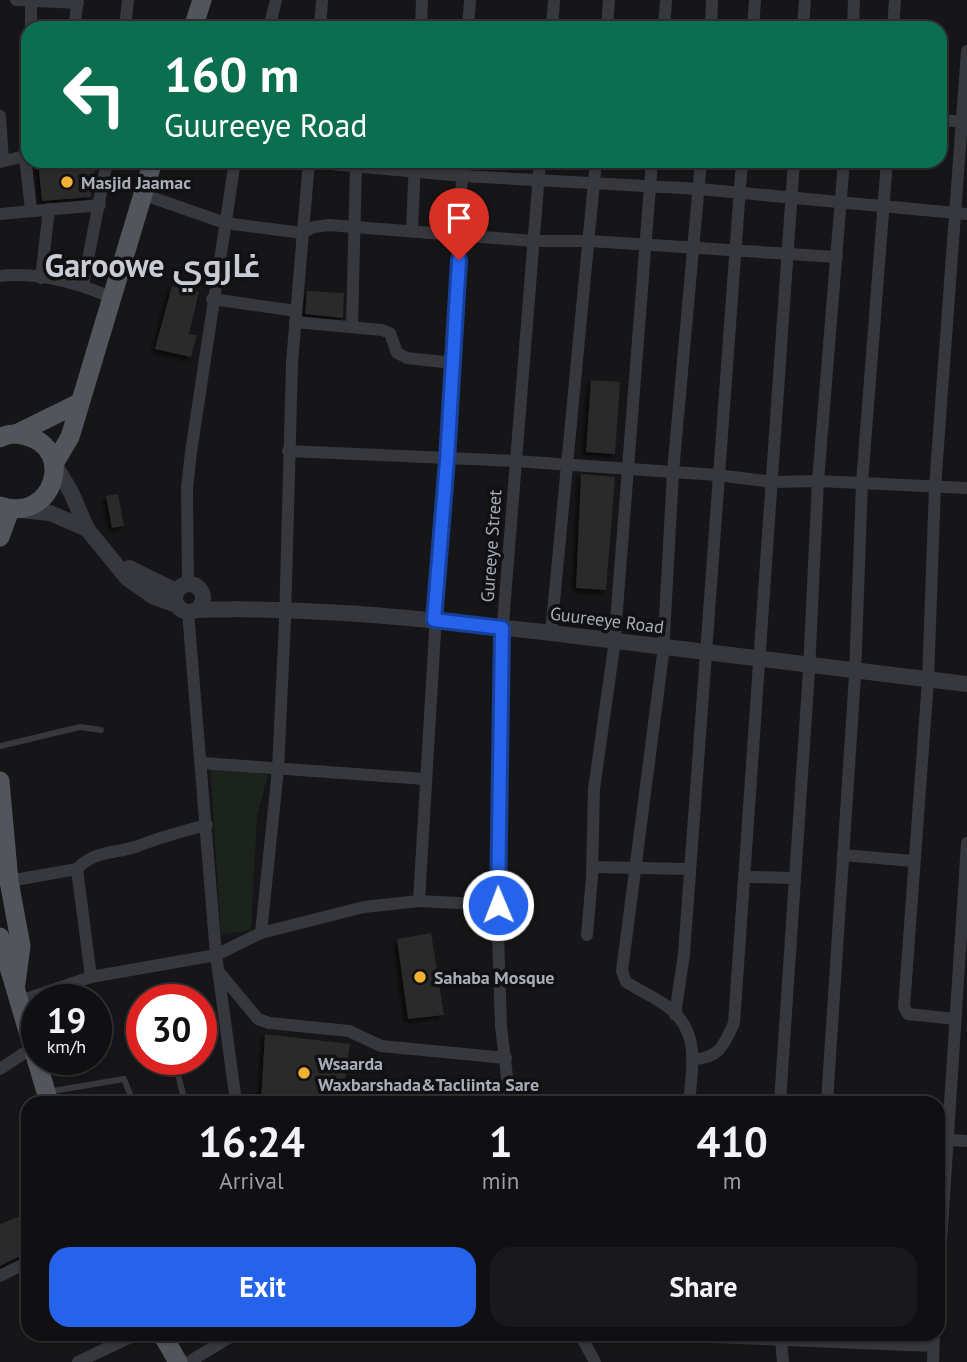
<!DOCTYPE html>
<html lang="en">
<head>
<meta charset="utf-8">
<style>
	:root { --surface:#101012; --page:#19191b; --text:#f1f3f6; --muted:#9c9d9f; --line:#303032; --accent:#2563eb }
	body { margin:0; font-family:"PT Sans",Cairo,sans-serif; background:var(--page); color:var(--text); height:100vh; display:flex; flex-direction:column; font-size:26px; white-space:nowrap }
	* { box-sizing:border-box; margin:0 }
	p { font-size:23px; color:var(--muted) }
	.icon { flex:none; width:38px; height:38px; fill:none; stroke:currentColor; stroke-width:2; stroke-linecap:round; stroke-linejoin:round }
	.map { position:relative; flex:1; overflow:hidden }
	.panel { position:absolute; left:21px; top:1096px; width:924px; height:245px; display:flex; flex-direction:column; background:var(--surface); border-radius:21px; box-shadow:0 2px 5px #0004,0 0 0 2px var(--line) }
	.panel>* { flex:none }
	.hud { position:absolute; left:21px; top:21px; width:926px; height:147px; border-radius:21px; box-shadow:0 2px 5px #0004,0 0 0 2px var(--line); background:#0b6e4f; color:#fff; overflow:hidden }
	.speed { position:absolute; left:21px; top:984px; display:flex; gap:14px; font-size:35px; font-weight:700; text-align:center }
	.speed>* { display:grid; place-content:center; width:91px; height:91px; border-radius:50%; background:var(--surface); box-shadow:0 2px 5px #0004,0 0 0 2px var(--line); line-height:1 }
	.speed small { font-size:18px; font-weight:400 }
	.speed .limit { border:10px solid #d22; background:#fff; color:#111 }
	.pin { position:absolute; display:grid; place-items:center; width:60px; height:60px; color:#fff; margin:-72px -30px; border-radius:50% 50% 50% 0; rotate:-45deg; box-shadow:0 0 7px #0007 }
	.pin .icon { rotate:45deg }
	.me { position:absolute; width:77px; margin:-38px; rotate:359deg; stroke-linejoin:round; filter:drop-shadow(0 0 5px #0008) }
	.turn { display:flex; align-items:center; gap:24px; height:147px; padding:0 28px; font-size:32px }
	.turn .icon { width:91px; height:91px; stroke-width:2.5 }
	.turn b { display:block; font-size:49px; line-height:60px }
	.eta { display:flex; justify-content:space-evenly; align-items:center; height:119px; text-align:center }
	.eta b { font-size:42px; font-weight:700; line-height:49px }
	.cta { display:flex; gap:14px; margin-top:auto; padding:14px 28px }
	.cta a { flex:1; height:80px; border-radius:21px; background:var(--accent); color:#fff; font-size:28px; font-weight:700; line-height:80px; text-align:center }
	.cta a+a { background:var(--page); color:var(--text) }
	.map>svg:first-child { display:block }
	.green { fill:#1c231d }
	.building { fill:#29292c; filter:url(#shadow) }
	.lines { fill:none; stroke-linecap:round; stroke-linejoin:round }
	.service { stroke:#37383d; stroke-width:6 }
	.minor { stroke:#37383d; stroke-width:12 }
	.tertiary { stroke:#37383d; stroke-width:16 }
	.primary { stroke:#53555c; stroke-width:19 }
	.route-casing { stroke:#184099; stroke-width:18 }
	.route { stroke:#2563eb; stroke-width:12 }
	.poi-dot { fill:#f2b134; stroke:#111113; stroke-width:2.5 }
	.labels { text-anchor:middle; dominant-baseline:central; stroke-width:7; stroke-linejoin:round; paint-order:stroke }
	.poi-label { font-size:18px; font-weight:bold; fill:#a8adb8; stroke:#111113; text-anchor:start }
	.street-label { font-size:18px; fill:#a8adb8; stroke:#111113 }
	.town-label { font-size:32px; font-weight:bold; fill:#c9ccd4; stroke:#111113 }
</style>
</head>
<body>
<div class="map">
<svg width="967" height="1362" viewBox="0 0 967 1362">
	<defs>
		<filter id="shadow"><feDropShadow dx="-3.5" dy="3.5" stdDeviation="2" flood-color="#0009"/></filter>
	</defs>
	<rect width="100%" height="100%" fill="#161618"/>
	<!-- green -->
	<path class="green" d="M210 765 268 775 257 816 251 930 221 935Z"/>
	<!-- building -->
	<g class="building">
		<path d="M38 161H83V164H96L91 197 42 201Z"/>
		<path d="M172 286 199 292 189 334 197 335 191 357 155 349Z"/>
		<path d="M307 291 344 293 343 318 305 314Z"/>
		<path d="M591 380 620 382 615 454 586 452Z"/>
		<path d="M581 474 615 477 606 590 576 588Z"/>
		<path d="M118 494 124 526 112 528 106 496Z"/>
		<path d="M431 933 444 1015 408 1019 397 939Z"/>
		<path d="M265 1034 350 1044 342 1102H261Z"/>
		<path d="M28 1213V1249L24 1254 0 1266V1224Z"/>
	</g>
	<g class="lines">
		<!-- service -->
		<g class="service">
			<path d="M0 746 80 727 101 730"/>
			<path d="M174 1059 185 1102"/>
			<path d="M47 1092 124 1079 133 1102"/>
		</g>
		<!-- minor -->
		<g class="minor">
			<path d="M16 0 78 3"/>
			<path d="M31 0V28"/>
			<path d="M74 28 78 0"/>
			<path d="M125 28 128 0"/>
			<path d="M269 28 276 0"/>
			<path d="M320 28 322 0"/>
			<path d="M421 28 422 0"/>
			<path d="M468 28 470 0"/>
			<path d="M552 28 554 0"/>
			<path d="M607 28 609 0"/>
			<path d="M664 28 666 0"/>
			<path d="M711 28 712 0"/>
			<path d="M753 28 755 0"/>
			<path d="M803 28 805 0"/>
			<path d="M853 28 854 0"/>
			<path d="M893 28 895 0"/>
			<path d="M0 116 3 161"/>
			<path d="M940 120 967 122"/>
			<path d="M25 156 31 210"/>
			<path d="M297 161 463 176 699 189 967 214"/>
			<path d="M0 162 25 156 28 146"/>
			<path d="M142 194 225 223 302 233 314 227 329 225 534 241H590L837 257"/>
			<path d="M0 214 100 205"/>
			<path d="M412 229 415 161"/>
			<path d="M0 276C36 272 77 282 110 297"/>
			<path d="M41 278 49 209"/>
			<path d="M83 285 107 161"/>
			<path d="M212 299 296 311"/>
			<path d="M295 322 382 330 390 333 397 353 407 358 453 363"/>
			<path d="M352 327 356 166"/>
			<path d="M288 451 515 461 717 475 773 482 818 481 967 488"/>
			<path d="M188 584 187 488 191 452 235 161"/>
			<path d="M188 612 216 955 236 1102"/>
			<path d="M551 633 596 161"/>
			<path d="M202 763 425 779"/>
			<path d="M843 855 913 861"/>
			<path d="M593 867 689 869"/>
			<path d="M746 877 795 878"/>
			<path d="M9 881 77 869"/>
			<path d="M419 901 463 161"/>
			<path d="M261 933 278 769 285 621 292 363 309 161"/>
			<path d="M587 935 592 877 594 789 614 647 652 161"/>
			<path d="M219 972 258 1019 269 1023 349 1031 381 1046 506 1058"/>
			<path d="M91 977 77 869C94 850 115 854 138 846 161 837 183 831 207 825"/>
			<path d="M20 1001 91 977 216 955 261 933 364 907 419 901 497 905"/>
			<path d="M675 1015 684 954 742 161"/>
			<path d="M955 1019 908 1014 904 1007 928 680 935 487 967 51"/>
			<path d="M693 1059C719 1059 724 1045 734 1023L794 161"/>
			<path d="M0 1069 32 1048"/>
			<path d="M510 1102 501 1026 497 905 502 636 540 161"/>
			<path d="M689 1102C693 1062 701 1025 659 1001 648 994 637 989 626 982L622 971 663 654 673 472 701 161"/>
			<path d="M780 1102 809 670 818 481 844 161"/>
			<path d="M827 1102 855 675 862 483 887 161"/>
			<path d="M938 1139 967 1141"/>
			<path d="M0 1276 28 1262"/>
			<path d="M938 1288 967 843"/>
			<path d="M580 1334 595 1362"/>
			<path d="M580 1337 664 1335 933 1346"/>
			<path d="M781 1340 783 1362"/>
			<path d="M78 1362 137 1334"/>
			<path d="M189 1362 235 1334"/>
			<path d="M933 1362 934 1334"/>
		</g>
		<!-- tertiary -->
		<g class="tertiary">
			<path d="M54 464 71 492 87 529 127 578 154 597 177 605"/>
			<path d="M21 510 50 513 87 529"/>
			<path d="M129 568 176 591"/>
			<circle cx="189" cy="598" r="14"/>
			<path d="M196 610C309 606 422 619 535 631 679 648 823 667 967 684"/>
		</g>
		<!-- primary -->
		<g class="primary">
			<path d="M193 28 202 0"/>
			<path d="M16 434 79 403"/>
			<path d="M0 438C8 433 17 433 26 436 76 448 54 524 0 506"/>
			<path d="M54 464 70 437 153 161"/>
			<path d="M0 537 10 510"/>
			<path d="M0 781 9 881 21 946 16 983"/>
			<path d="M0 937 49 1102"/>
			<path d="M162 1334 178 1362"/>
		</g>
	</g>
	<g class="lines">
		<!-- route casing -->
		<g class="route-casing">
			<path id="route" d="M459 260 447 460 434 620 502 628 498 905"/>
		</g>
		<!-- route -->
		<use href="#route" class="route"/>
	</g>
	<!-- markers -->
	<g class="poi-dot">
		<circle cx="67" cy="182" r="7"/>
		<circle cx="420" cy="977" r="7"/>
		<circle cx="304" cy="1073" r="7"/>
	</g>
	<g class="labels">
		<!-- poi labels -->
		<g class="poi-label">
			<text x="81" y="182">Masjid Jaamac</text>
			<text x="434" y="977">Sahaba Mosque</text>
			<text x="318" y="1063">Wsaarda<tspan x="318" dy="21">Waxbarshada&amp;Tacliinta Sare</tspan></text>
		</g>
		<!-- street labels -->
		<g class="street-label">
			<text transform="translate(491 546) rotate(-86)">Gureeye Street</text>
			<text transform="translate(607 620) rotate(7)">Guureeye Road</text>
		</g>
		<!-- town labels -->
		<g class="town-label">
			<text x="153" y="265">Garoowe غاروي</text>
		</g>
	</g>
</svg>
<div class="speed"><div>19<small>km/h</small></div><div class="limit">30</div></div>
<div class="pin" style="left:459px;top:260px;background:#d93025"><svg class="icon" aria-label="arrive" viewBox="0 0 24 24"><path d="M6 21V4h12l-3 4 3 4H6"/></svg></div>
<svg class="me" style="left:498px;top:905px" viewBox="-20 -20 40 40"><circle r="17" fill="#2563eb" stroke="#fff" stroke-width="3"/><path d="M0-11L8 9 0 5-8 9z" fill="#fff"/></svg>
<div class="hud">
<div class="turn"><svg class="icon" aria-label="left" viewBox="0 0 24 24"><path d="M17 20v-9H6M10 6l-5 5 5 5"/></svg><div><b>160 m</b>Guureeye Road</div></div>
</div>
<section class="panel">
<div class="eta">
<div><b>16:24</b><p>Arrival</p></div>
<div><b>1</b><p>min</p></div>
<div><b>410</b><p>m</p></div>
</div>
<div class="cta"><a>Exit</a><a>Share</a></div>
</section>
</div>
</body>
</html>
